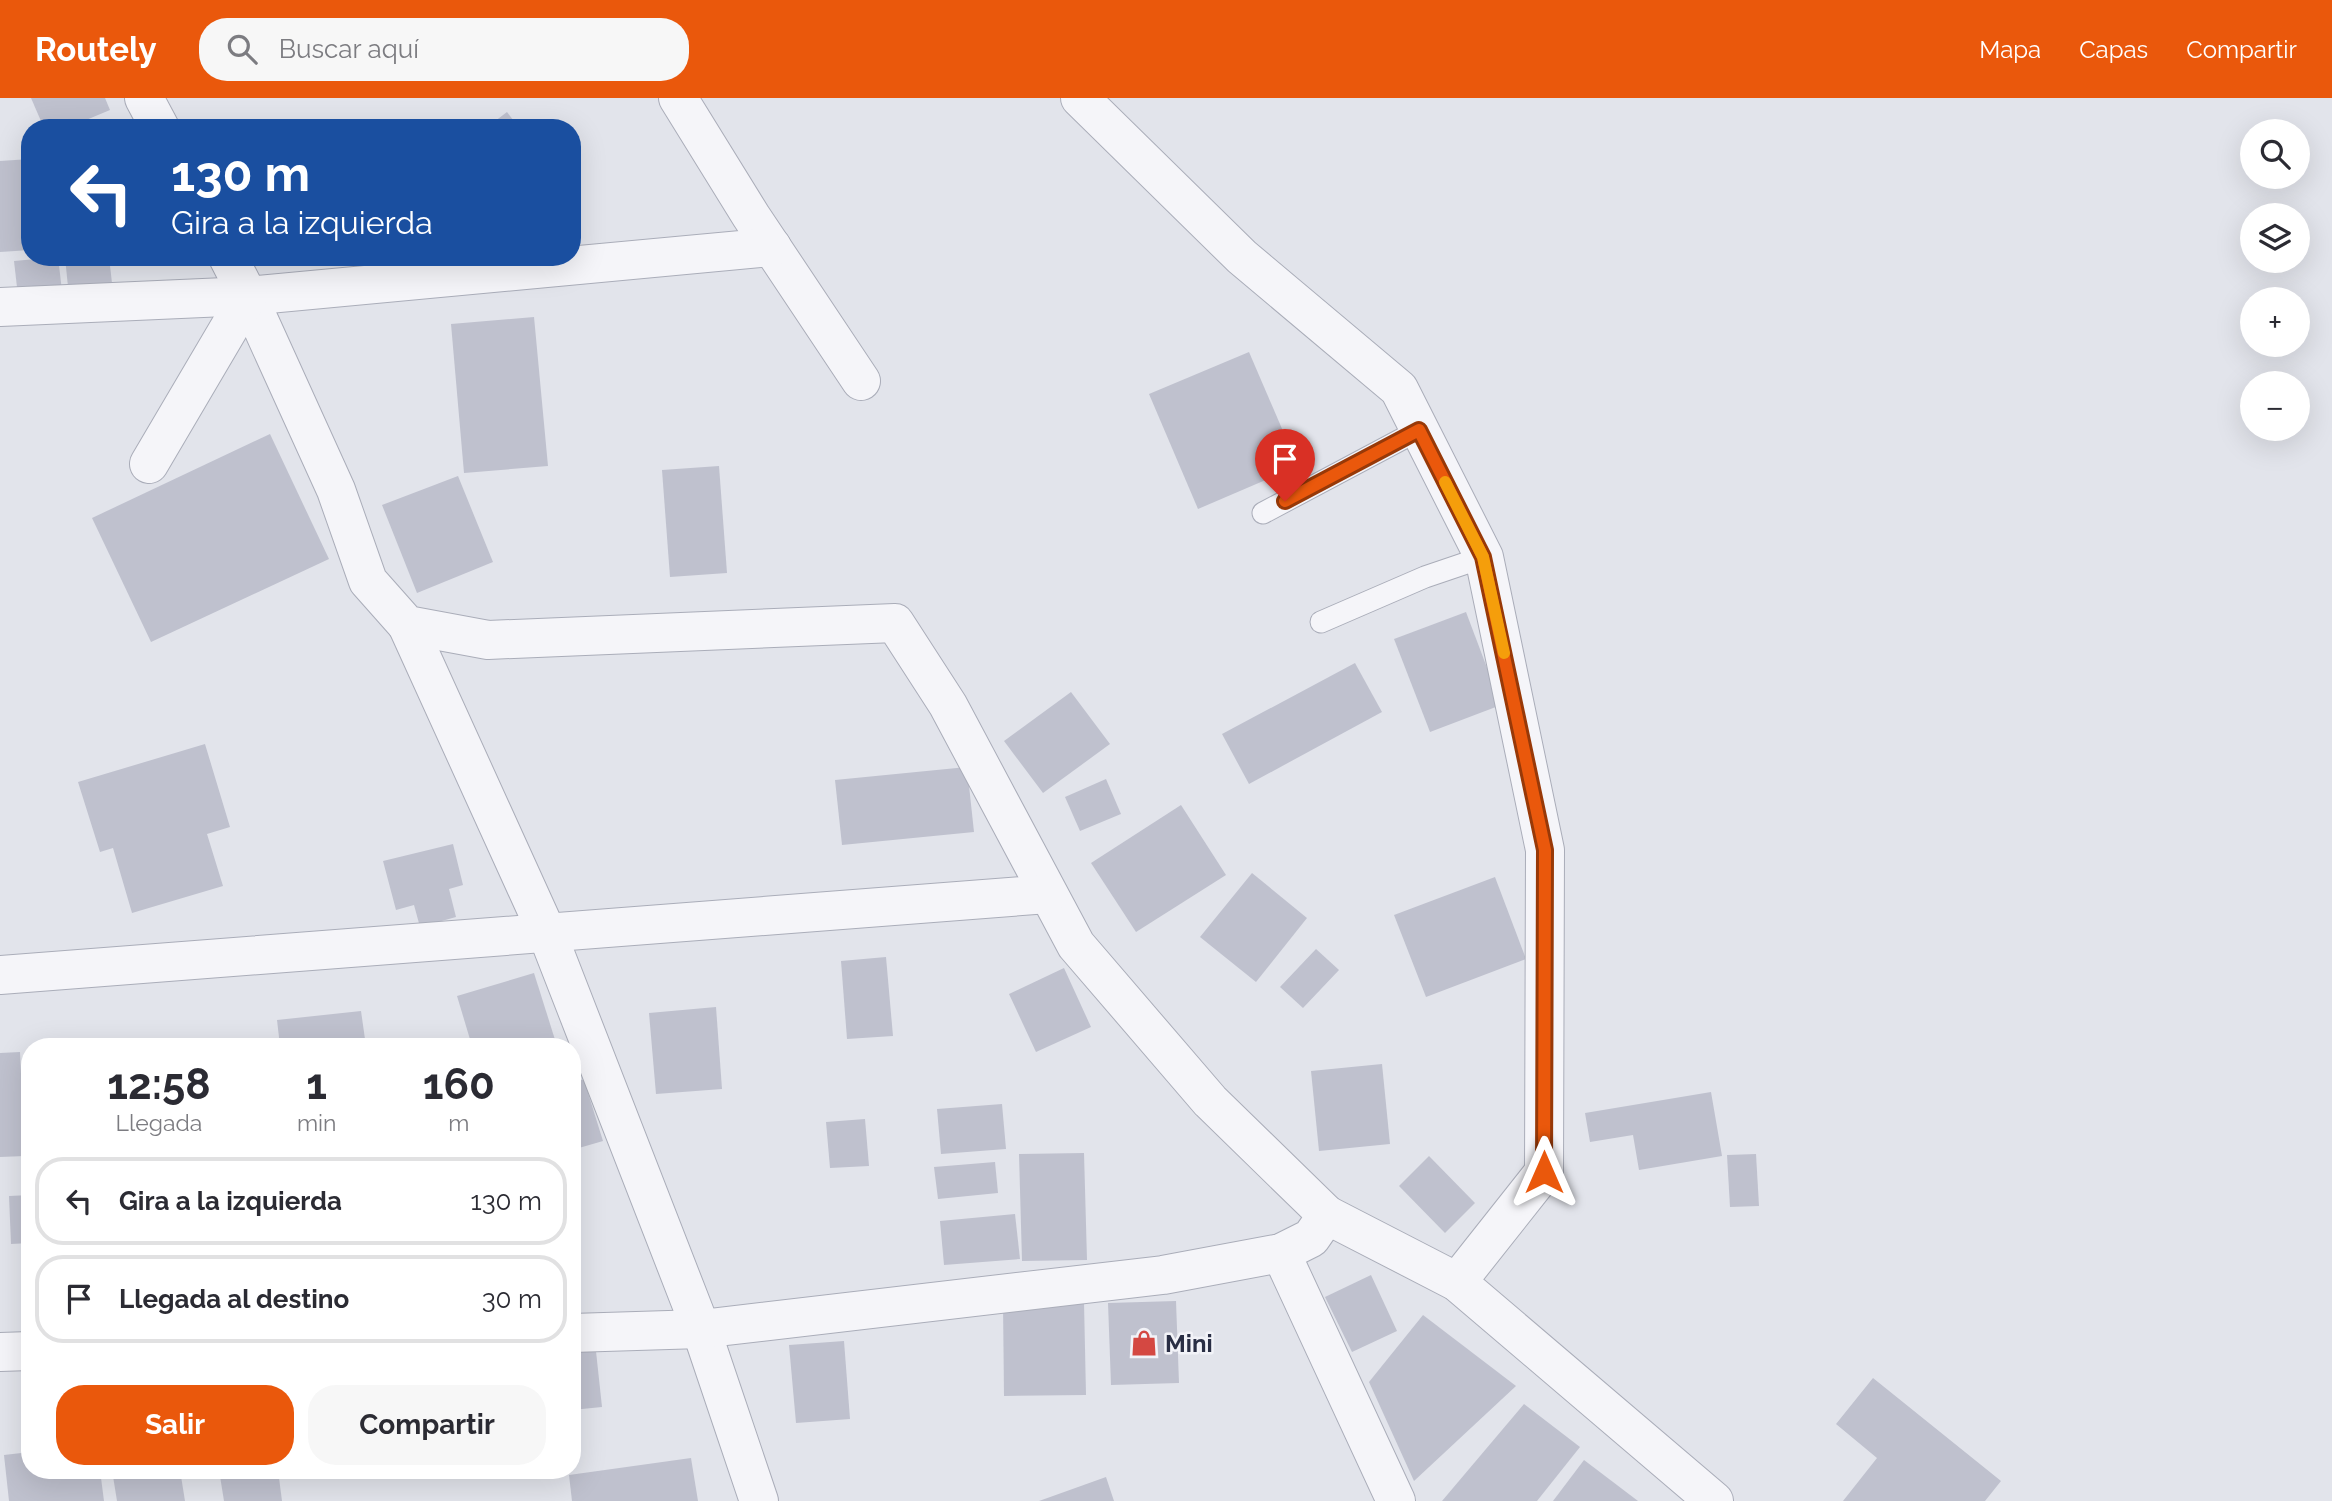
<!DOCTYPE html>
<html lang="es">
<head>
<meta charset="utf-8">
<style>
	:root { --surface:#fff; --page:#f7f7f7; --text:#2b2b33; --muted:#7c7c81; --line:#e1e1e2; --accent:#ea580c }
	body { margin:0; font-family:Raleway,sans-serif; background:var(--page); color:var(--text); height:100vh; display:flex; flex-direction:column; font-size:26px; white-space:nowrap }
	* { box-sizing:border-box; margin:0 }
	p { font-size:23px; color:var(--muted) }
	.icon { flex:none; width:38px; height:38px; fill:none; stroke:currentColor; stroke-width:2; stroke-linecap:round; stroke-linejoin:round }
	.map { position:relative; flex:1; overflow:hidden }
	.panel { position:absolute; left:21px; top:940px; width:560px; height:441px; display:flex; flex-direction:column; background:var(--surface); border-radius:28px; box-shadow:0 7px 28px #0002 }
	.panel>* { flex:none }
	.banner { position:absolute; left:21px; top:21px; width:560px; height:147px; border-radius:28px; box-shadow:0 7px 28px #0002; background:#1a4fa0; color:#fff; overflow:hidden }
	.controls { position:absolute; left:2240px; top:21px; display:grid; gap:14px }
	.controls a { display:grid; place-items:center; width:70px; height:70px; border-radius:50%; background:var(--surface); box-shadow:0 7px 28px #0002; font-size:35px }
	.pin { position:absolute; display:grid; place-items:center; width:60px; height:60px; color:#fff; margin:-72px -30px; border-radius:50% 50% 50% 0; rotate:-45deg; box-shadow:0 0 7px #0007 }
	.pin .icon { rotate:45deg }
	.me { position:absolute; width:77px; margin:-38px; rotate:0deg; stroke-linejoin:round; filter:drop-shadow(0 0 5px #0008) }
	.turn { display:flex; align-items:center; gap:24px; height:147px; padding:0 35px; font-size:32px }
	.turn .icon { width:91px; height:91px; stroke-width:2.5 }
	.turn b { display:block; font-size:49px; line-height:60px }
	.eta { display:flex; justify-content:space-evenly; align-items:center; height:119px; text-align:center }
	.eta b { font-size:42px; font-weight:700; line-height:49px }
	.primary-button { display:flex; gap:14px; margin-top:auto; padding:14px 35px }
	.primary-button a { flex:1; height:80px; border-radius:28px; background:var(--accent); color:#fff; font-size:28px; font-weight:700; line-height:80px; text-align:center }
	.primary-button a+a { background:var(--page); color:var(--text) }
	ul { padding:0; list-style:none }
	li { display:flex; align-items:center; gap:21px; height:88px; margin:0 14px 10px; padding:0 21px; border:4px solid var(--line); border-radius:28px }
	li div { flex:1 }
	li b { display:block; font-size:26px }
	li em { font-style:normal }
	header { display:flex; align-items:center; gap:42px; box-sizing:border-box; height:98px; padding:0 35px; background:var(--accent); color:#fff }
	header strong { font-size:33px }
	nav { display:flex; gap:38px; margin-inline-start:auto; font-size:24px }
	.search { width:490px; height:63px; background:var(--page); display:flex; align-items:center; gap:18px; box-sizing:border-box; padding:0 24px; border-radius:28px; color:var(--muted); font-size:26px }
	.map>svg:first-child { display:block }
	.building { fill:#bfc1ce }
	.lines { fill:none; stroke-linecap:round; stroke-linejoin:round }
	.lane-casing { stroke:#aaadb9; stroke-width:23 }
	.street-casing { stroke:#aaadb9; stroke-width:40 }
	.lane { stroke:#f5f5f9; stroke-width:21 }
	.street { stroke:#f5f5f9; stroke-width:38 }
	.route-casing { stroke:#983908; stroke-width:18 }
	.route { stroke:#ea580c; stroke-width:12 }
	.slow { stroke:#f59e0b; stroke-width:12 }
	.labels { text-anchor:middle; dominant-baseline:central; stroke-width:5; stroke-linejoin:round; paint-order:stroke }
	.poi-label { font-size:24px; font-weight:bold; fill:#292e44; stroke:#f2f3f8; text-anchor:start }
</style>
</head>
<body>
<header>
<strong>Routely</strong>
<div class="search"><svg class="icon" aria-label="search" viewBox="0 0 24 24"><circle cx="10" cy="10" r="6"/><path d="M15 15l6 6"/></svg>Buscar aquí</div>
<nav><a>Mapa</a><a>Capas</a><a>Compartir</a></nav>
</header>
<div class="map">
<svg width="2332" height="1403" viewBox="0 0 2332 1403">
	<rect width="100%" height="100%" fill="#e2e4eb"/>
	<!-- building -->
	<g class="building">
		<path d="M31 0H105L110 12 67 30H44Z"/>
		<path d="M507 14 519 30H486Z"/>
		<path d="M30 61V152L0 154V63Z"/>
		<path d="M58 159 62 193 18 198 14 163Z"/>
		<path d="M65 159H109L112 185 68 189Z"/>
		<path d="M534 219 548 368 464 375 451 226Z"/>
		<path d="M1249 254 1298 368 1198 411 1149 296Z"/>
		<path d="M270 336 329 461 151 544 92 420Z"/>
		<path d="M719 368 727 475 670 479 662 372Z"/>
		<path d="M458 378 493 464 417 495 382 407Z"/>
		<path d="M1466 514 1501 607 1430 634 1394 541Z"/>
		<path d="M1355 565 1382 614 1249 686 1222 636Z"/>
		<path d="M1071 594 1110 646 1043 695 1004 643Z"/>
		<path d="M205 646 230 729 207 736 223 788 132 815 113 750 100 754 78 684Z"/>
		<path d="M967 669 974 734 842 747 835 682Z"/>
		<path d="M1106 681 1121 716 1080 733 1065 699Z"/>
		<path d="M1181 707 1226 777 1136 834 1091 765Z"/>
		<path d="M453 746 463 787 449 791 456 819 420 829 414 807 396 812 383 763Z"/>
		<path d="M1252 775 1307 820 1256 884 1200 839Z"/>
		<path d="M1495 779 1526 861 1426 899 1394 817Z"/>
		<path d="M1316 851 1339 872 1303 910 1280 889Z"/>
		<path d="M886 859 893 938 847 941 841 863Z"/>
		<path d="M1064 870 1091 929 1036 954 1009 896Z"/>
		<path d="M534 875 557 948H472L457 898Z"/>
		<path d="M716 909 722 991 656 996 649 915Z"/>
		<path d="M361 913 366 948H280L277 922Z"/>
		<path d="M20 954 25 1058 0 1059V955Z"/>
		<path d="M1382 966 1390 1046 1319 1053 1311 973Z"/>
		<path d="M572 981 584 982 603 1043 572 1052Z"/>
		<path d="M1711 994 1722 1058 1639 1072 1633 1037 1590 1044 1585 1015Z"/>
		<path d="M1002 1006 1006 1051 941 1056 937 1011Z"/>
		<path d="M865 1021 869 1068 830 1070 826 1024Z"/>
		<path d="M1084 1055 1087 1162 1022 1163 1019 1056Z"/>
		<path d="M1756 1056 1759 1108 1730 1109 1727 1057Z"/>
		<path d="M1429 1058 1475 1105 1445 1135 1399 1088Z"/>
		<path d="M995 1064 998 1095 938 1101 934 1069Z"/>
		<path d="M30 1097V1145L11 1146 9 1098Z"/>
		<path d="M1015 1116 1020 1161 944 1167 940 1123Z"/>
		<path d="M1371 1177 1397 1233 1352 1254 1325 1199Z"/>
		<path d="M1176 1203 1179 1285 1111 1287 1108 1205Z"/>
		<path d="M1084 1204 1086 1297 1004 1298 1003 1205Z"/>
		<path d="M1423 1217 1516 1288 1414 1383 1369 1284Z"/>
		<path d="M844 1243 850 1321 796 1325 789 1247Z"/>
		<path d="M595 1244 602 1309 572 1312V1246Z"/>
		<path d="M1873 1280 2001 1383 1985 1403H1843L1877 1360 1836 1326Z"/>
		<path d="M1524 1306 1580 1349 1537 1403H1442Z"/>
		<path d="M30 1354V1372H100L104 1403H9L4 1357Z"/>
		<path d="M691 1360 698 1403H572L569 1377Z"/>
		<path d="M1584 1362 1638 1403H1553Z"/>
		<path d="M112 1372H180L185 1403H117Z"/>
		<path d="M219 1372H278L282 1403H224Z"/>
		<path d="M1106 1379 1114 1403H1039Z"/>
	</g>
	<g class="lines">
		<!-- lane casing -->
		<g class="lane-casing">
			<g id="lane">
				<path d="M1263 415 1419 332"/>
				<path d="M1321 524 1425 479 1484 459"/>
			</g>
		</g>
		<!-- street casing -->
		<g class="street-casing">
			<g id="street">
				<path d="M144 0 160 30"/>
				<path d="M678 0 751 118 861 283"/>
				<path d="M1080 0 1242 159 1399 291 1484 459 1545 752 1544 1074 1457 1184"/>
				<path d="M228 159 248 198 336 392 368 483 407 527 488 542 895 525 948 607 1076 847 1210 1003 1327 1117"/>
				<path d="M0 209 248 198 772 149"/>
				<path d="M149 366 248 198"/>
				<path d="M407 527 547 835 701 1231 759 1403"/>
				<path d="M0 877 1048 796"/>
				<path d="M1281 1155 1396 1403"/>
				<path d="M572 1235 701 1231 1163 1177 1281 1155 1311 1140 1327 1117 1457 1184 1714 1403"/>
				<path d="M0 1254 30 1253"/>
			</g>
		</g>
		<!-- lane -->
		<use href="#lane" class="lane"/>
		<!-- street -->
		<use href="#street" class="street"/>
	</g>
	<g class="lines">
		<!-- route casing -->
		<g class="route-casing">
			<path id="route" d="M1285 403 1419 332 1483 459 1545 752 1544 1074"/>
		</g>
		<!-- route -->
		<use href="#route" class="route"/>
		<!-- slow -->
		<path class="slow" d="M1445 384 1483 459 1504 555"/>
	</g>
	<!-- icons -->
	<defs>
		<g id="shop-bare" transform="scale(2.1)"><path d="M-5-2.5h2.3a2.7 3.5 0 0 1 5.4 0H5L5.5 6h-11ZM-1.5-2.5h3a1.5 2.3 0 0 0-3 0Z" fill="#d44842" stroke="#f2f3f8" stroke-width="2.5" paint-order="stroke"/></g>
	</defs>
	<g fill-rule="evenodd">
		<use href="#shop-bare" x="1144" y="1245"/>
	</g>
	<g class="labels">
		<!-- poi labels -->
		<g class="poi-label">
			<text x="1165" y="1245">Mini</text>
		</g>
	</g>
</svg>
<div class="controls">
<a><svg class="icon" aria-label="search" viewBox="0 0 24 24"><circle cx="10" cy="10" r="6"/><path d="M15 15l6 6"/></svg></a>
<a><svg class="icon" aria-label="layers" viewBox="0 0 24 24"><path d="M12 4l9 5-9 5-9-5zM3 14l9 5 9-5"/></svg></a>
<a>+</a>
<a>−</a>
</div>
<div class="pin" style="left:1285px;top:403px;background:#d93025"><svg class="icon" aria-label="arrive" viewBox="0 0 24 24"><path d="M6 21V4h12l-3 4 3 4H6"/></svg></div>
<svg class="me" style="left:1544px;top:1074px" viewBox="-20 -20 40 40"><path d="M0-17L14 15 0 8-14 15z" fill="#ea580c" stroke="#fff" stroke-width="4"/></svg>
<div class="banner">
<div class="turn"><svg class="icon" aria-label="left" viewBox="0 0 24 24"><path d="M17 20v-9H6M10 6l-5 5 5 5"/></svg><div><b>130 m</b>Gira a la izquierda</div></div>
</div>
<section class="panel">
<div class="eta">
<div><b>12:58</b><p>Llegada</p></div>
<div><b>1</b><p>min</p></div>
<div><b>160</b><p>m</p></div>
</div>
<ul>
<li><svg class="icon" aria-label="left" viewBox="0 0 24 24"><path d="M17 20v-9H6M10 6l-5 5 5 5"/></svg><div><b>Gira a la izquierda</b></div><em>130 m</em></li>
<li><svg class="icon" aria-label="arrive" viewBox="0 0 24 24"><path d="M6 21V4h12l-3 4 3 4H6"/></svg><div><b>Llegada al destino</b></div><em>30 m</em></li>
</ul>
<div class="primary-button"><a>Salir</a><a>Compartir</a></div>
</section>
</div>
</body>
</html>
